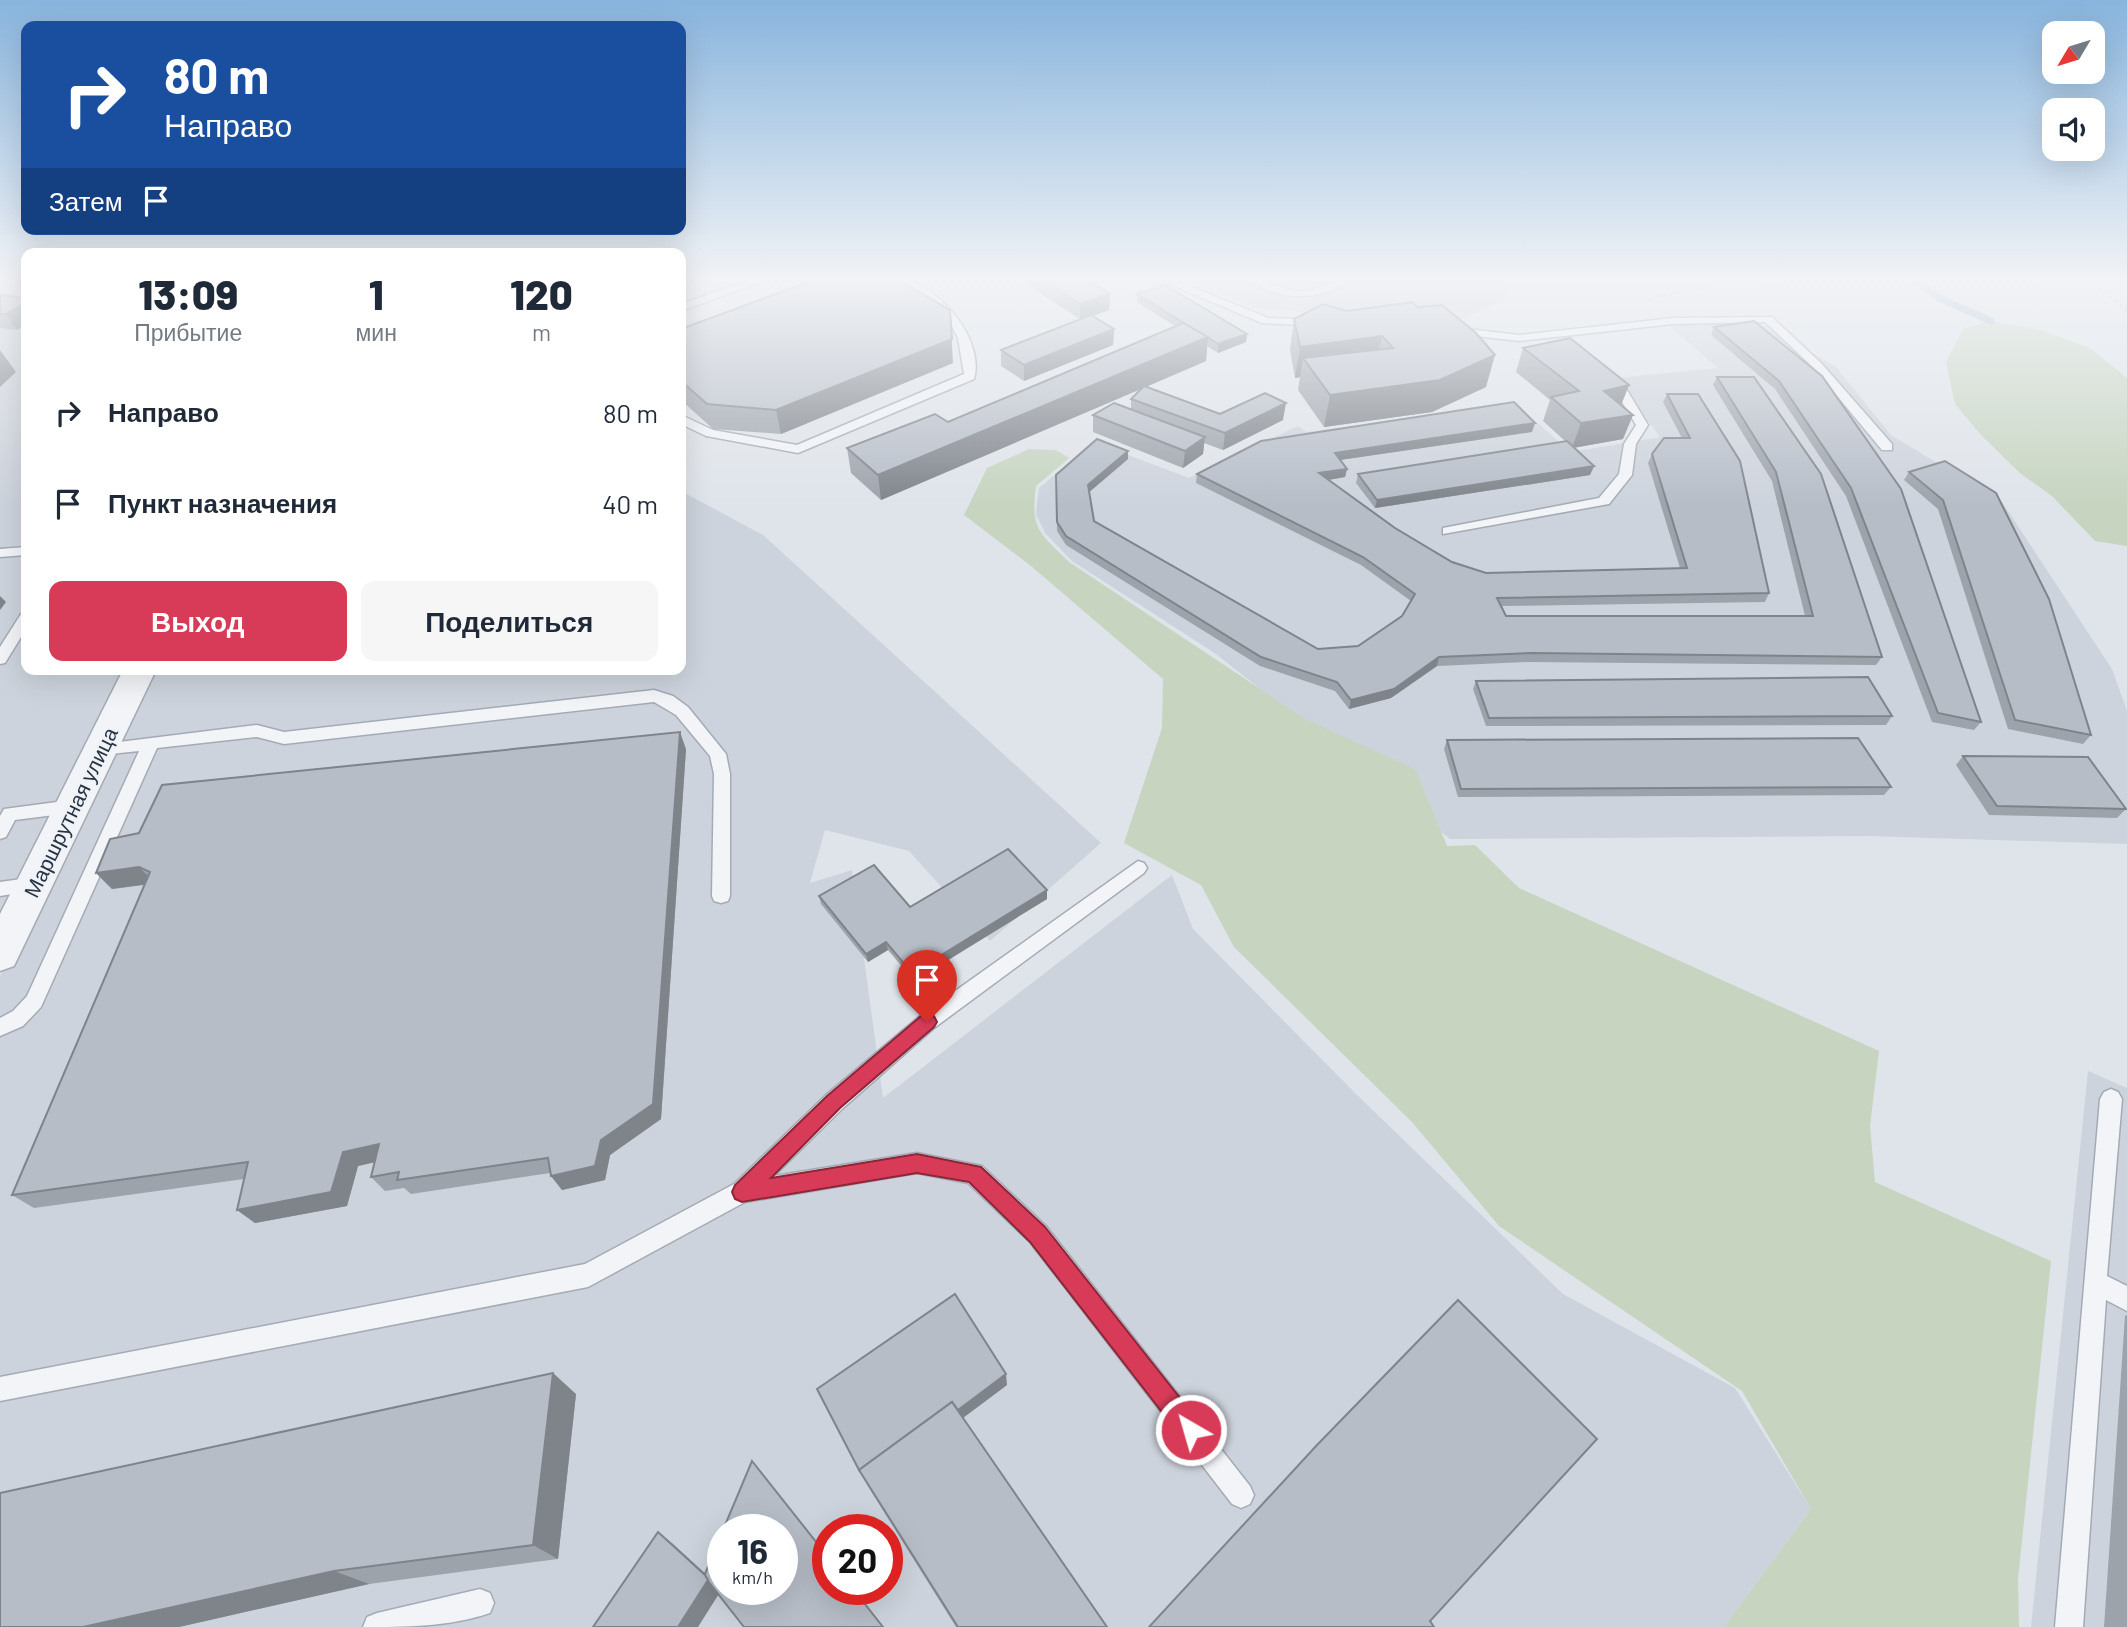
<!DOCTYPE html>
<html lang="ru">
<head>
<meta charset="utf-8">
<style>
	:root { --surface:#fff; --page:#f6f6f7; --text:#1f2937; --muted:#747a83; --accent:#d83b58 }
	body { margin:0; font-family:Barlow,sans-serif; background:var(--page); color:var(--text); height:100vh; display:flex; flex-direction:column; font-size:26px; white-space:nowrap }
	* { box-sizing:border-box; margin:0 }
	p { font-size:23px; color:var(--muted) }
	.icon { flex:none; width:38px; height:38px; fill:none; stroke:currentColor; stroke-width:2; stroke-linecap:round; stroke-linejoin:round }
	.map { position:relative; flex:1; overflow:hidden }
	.drawer { position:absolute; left:21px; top:248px; width:665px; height:427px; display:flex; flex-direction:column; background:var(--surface); border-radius:14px; box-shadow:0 7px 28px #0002 }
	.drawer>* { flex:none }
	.top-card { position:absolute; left:21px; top:21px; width:665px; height:214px; border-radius:14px; box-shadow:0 7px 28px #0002; background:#1a4fa0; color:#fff; overflow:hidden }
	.needle { width:46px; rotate:232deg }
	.buttons { position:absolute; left:2042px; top:21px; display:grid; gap:14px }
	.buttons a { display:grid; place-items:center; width:63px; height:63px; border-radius:14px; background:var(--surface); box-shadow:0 7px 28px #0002; font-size:35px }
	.speed { position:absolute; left:707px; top:1514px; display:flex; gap:14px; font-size:35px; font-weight:700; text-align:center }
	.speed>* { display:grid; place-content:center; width:91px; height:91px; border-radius:50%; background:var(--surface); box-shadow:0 7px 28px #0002; line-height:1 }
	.speed small { font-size:18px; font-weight:400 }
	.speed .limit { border:10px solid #d22; background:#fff; color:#111 }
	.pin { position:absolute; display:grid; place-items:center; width:60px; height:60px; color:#fff; margin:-72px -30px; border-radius:50% 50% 50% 0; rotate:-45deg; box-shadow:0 0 7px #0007 }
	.pin .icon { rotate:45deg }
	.me { position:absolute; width:77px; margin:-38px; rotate:322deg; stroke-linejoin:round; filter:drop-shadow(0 0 5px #0008) }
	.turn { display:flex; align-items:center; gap:24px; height:147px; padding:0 28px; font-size:32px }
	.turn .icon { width:91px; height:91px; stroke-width:2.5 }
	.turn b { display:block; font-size:49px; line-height:60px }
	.then { display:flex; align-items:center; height:66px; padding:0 28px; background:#0003; gap:14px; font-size:26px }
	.eta { display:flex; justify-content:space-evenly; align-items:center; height:119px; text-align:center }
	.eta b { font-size:42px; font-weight:800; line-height:49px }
	.button { display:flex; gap:14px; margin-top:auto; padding:14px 28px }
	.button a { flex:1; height:80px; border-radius:14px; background:var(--accent); color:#fff; font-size:28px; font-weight:800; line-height:80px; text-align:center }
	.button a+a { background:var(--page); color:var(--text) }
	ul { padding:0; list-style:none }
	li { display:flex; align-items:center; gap:21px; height:91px; padding:0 28px }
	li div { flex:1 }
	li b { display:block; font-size:26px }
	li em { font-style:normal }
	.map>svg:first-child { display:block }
	.built { fill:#cdd3dc; fill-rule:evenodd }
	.green { fill:#c6d4c0 }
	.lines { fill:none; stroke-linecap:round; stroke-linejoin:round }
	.stream { stroke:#98b3cc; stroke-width:7 }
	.service-casing { stroke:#a4abb4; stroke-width:3 }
	.minor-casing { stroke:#a4abb4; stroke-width:3 }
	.path { stroke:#bdc2c9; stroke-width:2.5; stroke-dasharray:3.5 3.5; stroke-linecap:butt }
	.service { fill:#f2f4f8; fill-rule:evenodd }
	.minor { fill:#f2f4f8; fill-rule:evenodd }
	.wall { fill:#9da3ab }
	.shaded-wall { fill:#7f848b }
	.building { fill:#b6bdc7; stroke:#7f848b; stroke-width:2 }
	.route { fill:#d83b58; stroke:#8c2639; stroke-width:2 }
	.labels { text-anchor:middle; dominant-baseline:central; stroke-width:5; stroke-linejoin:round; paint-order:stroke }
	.street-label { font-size:21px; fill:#273242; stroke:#eff3f7 }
</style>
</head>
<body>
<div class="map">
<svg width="2127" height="1627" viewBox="0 0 2127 1627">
	<rect width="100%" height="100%" fill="#dfe4ea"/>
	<!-- built -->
	<g class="built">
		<path d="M1178 278H1507L1508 298 1447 326 1257 308Z"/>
		<path d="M0 292 26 300V670H681V491L763 535 1101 843 990 941 909 851 825 830 810 883 852 870 883 1098 1172 875 1193 929 1355 1093 1563 1294 1735 1388 1811 1509 1724 1627H0V976L124 720 0 925ZM723 1530H782V1589H723ZM828 1530H887V1589H828Z"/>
		<path d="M1751 318 1835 366 1891 435 2002 502 2112 669 2127 711V844L1868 836 1450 839 1216 654 1072 561 1045 533 1036 514 1039 488 1094 442 1189 478 1298 426 1306 432 1517 405 1571 452 1660 437 1616 378 1718 368 1661 319Z"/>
		<path d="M2088 1071 2127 1088V1627H2031Z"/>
	</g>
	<!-- green -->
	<g class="green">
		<path d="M1991 321 2044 331 2090 348 2127 378V546L2095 541 2052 496 2021 474 1980 434 1955 404 1946 362 1963 329Z"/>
		<path d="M1029 449 1056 450 1069 458 1036 486C1030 530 1040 533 1069 562L1307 720 1415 769 1447 846 1475 845 1519 888 1879 1051 1870 1126 1875 1182 2051 1261 2018 1579 2019 1627H1724L1811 1509 1742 1391 1499 1226 1412 1122 1234 947 1201 885 1124 843 1162 728 1163 679 1031 566 964 515 987 468Z"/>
	</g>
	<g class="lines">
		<!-- stream -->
		<path class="stream" d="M1912 278 1939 298 1991 321"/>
		<!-- service casing -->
		<g class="service-casing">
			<g id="service">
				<path d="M756 278H772L681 311V304Z"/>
				<path d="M893 278C933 278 986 337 974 379L798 453 706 436 681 424V415L713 430 797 445 964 374 958 338 947 317Z"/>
				<path d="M1155 278H1170L1268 318 1318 320 1324 323 1318 326 1262 323Z"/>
				<path d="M1246 278C1265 278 1280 290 1299 291 1318 292 1333 278 1352 278 1322 303 1277 301 1246 278Z"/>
				<path d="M1772 317 1822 364 1892 444V450H1882L1814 368 1765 322 1673 324 1519 341 1450 333 1444 330 1450 327 1519 335 1673 318Z"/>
				<path d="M1607 380 1627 390 1648 425 1636 444 1632 475 1609 504 1443 534V528L1448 527 1599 498 1619 474 1624 444 1636 425 1618 395 1601 384Z"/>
				<path d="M26 547V555L0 557V549Z"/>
				<path d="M26 612V629L5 663 0 664V647L21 614Z"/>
				<path d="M654 690 673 696 688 707 726 754 730 774V896L728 901 721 903 714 901 712 896 714 774 710 756 676 715 654 702 284 744 257 737 157 748 41 1007 23 1026 0 1036V1018L13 1011 27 996 139 751 101 755 93 749 95 745 257 725 284 732Z"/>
				<path d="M72 800 78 802 81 807 78 812 15 820 6 837 0 839V816L4 809Z"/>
				<path d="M1138 861 1144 863 1147 868 1144 873 934 1028 842 1109 774 1176 917 1153 982 1166 1046 1226 1250 1486 1254 1495 1250 1504 1241 1508 1232 1504 1030 1242 968 1183 917 1173 745 1202 588 1287 0 1401V1377L585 1264 734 1184 826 1095 920 1016Z"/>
				<path d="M35 877 42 879 44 884 42 889 0 896V882Z"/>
				<path d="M2111 1089 2118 1092 2122 1099 2107 1276 2127 1286V1311L2106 1300 2083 1627H2055L2100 1099 2104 1092Z"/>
				<path d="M480 1589 490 1593 494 1603 490 1613C449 1627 406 1627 363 1627L367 1617 377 1613Z"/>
			</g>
		</g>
		<!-- minor casing -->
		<g class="minor-casing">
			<path id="minor" d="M123 670H156L14 966 0 971V914Z"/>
		</g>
		<!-- path -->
		<g class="path">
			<path d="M2087 278 2127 311"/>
			<path d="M1648 299 1719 284 1796 278"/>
		</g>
		<!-- service -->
		<use href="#service" class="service"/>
		<!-- minor -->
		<use href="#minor" class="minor"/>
	</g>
	<!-- wall -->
	<g class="wall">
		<path d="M1028 278H1087L1086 279 1110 294 1109 310 1092 316 1114 329 1113 345 1024 381 1001 366V350L1080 319 1028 285Z"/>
		<path d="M1137 294 1247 334 1246 342 1218 353 1207 346 1206 361 1146 387 1220 414 1283 420 1223 450 1204 443 1203 454 1183 468 1093 432V415L1131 409V399L1141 389 881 500 851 473 847 448 948 422 1175 326 1137 302Z"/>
		<path d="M0 295 26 298V324L17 330 0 328Z"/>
		<path d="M1323 304 1486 387 1432 412 1324 427 1298 390 1300 377 1295 378 1290 350 1294 319Z"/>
		<path d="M1714 327 1822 376 1981 722 1974 730 1932 722 1846 496 1775 389 1711 335Z"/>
		<path d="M681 329 953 363 781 434 713 429 681 400Z"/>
		<path d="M1523 348 1629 385 1621 405 1623 439 1574 448 1594 466 1590 475 1375 508 1356 483 1358 474 1565 441 1543 421 1550 400 1516 372Z"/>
		<path d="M1717 377H1754L1882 657 1876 665 1528 662 1437 666 1391 698 1349 709 1335 691 1260 666 1066 545 1057 531 1056 475 1128 459 1089 492 1094 521 1318 649 1358 646 1402 616 1411 601 1361 565 1196 483 1197 474 1532 432 1340 460 1347 469 1345 477 1328 480 1395 528 1452 562 1486 573 1680 568 1648 463 1652 454 1682 438 1663 402 1667 394 1769 593 1765 602 1502 606 1506 616H1805L1772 481 1713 385Z"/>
		<path d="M1909 472 1996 493 2091 735 2083 744 2008 729 1938 509 1904 480Z"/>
		<path d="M1476 681 1892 716 1886 725 1486 726 1473 689Z"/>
		<path d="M1447 740 1891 787 1884 795 1458 797 1444 749Z"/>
		<path d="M686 749 661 1119 610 1155 605 1180 562 1190 551 1176 550 1173 411 1194 404 1188 385 1191 371 1177 375 1162 358 1166 347 1206 255 1223 237 1210 244 1179 34 1208 12 1195 144 885 112 889 96 873Z"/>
		<path d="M1963 756 2126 809 2117 818 1989 815 1956 765Z"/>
		<path d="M1047 890V899L914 981 888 950 868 962 821 904 819 896 910 907Z"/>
		<path d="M2127 1315V1627H2104L2125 1316Z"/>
		<path d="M1007 1385 963 1418 1107 1627H956L869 1488 859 1470Z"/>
		<path d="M576 1394 558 1559 369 1584 179 1627Z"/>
	</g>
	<!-- shaded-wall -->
	<g class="shaded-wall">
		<path d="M1110 294 1109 310 1080 320V304Z"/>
		<path d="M26 302V324L17 330 6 314Z"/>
		<path d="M950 310 953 363 781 434 776 410Z"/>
		<path d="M1114 329 1113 345 1024 381V365Z"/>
		<path d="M1247 334 1246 342 1218 353V344Z"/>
		<path d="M1382 336 1375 367 1303 358 1300 377 1295 378 1300 347Z"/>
		<path d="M1208 337 1206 361 881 500 878 475Z"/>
		<path d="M0 350 16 372 0 387Z"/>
		<path d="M1495 355 1486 387 1432 412 1324 427 1330 395Z"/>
		<path d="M1629 385 1619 410 1604 391Z"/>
		<path d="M1286 403 1283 420 1223 450 1225 433Z"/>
		<path d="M1633 415 1623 439 1572 448 1581 423Z"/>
		<path d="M1535 423 1532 432 1333 461 1335 453Z"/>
		<path d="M1205 437 1203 454 1183 468 1185 451Z"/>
		<path d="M1128 451V459L1087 494 1088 485Z"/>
		<path d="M1594 466 1590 475 1375 508 1377 500Z"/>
		<path d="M1347 469 1345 477 1317 482 1319 473Z"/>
		<path d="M0 596 6 602 0 610Z"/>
		<path d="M1439 657 1437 666 1391 698 1349 709 1351 700Z"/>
		<path d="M680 732 686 749 661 1119 610 1155 605 1180 562 1190 551 1176Z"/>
		<path d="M139 867 155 883 112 889 96 873Z"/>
		<path d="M1047 890V899L914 981 912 973Z"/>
		<path d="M886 942 888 950 868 962 866 954Z"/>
		<path d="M379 1144 393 1158 358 1166 347 1206 255 1223 237 1210 343 1152Z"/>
		<path d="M553 1373 576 1394 558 1559 533 1545Z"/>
		<path d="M1006 1374 1007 1385 870 1487 864 1478Z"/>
		<path d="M658 1532 673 1544 722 1589 698 1627H678Z"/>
		<path d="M334 1571 369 1584 179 1627H83Z"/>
	</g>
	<!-- building -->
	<g class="building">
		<path d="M819 278H896L950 310 952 339 776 410 707 404 681 381V329Z"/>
		<path d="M1040 278H1084L1110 294 1080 304Z"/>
		<path d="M1165 285 1247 334 1218 344 1137 294Z"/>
		<path d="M0 295 26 298V302L6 314H0Z"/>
		<path d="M1413 302 1417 307 1442 305 1476 333 1495 355 1440 380 1330 395 1303 358 1393 348 1382 336 1300 347 1294 319 1323 304 1347 311Z"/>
		<path d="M1091 315 1114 329 1024 365 1001 350Z"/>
		<path d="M1754 321 1822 376 1901 489 1981 722 1938 713 1851 488 1779 381 1714 327Z"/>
		<path d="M1183 323 1208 337 878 475 847 448 935 414 948 422Z"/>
		<path d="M1570 338 1629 385 1604 391 1633 415 1581 423 1551 397 1579 391 1523 348Z"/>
		<path d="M1717 377H1754L1821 474 1882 657 1532 653 1439 657 1394 689 1351 700 1337 682 1261 657 1066 536 1057 522 1056 475 1097 439 1128 451 1088 485 1094 521 1318 649 1358 646 1402 616 1415 594 1363 557 1197 474 1261 441 1514 402 1535 423 1335 453 1347 469 1319 473 1395 528 1452 562 1486 573 1687 568 1652 454 1664 438H1690L1667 394H1698L1740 461 1769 593 1497 598 1506 616H1813L1776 472Z"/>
		<path d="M1144 386 1220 414 1265 393 1286 403 1225 433 1131 399Z"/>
		<path d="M1114 403 1205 437 1185 451 1093 415Z"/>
		<path d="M1567 441 1594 466 1377 500 1358 474Z"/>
		<path d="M1945 461 1996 493 2049 599 2091 735 2015 720 1943 500 1909 472Z"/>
		<path d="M1868 677 1892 716 1489 718 1476 681Z"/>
		<path d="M680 732 653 1104 601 1140 595 1166 551 1176 548 1158 397 1180 399 1172 371 1177 379 1144 343 1152 331 1192 237 1210 248 1162 12 1195 150 872 139 867 96 873 110 839 139 833 162 785Z"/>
		<path d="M1858 738 1891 787 1461 789 1447 740Z"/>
		<path d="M1963 756 2088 757 2126 809 1997 806Z"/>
		<path d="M1008 849 1047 890 912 973 886 942 866 954 819 896 874 865 910 907Z"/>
		<path d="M955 1294 1006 1374 958 1410 952 1402 859 1470 817 1389Z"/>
		<path d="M1458 1300 1597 1439 1430 1621 1434 1627H1149L1317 1445Z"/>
		<path d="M553 1373 533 1545 334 1571 83 1627H0V1493Z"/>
		<path d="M952 1402 1107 1627H958L859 1470Z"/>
		<path d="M752 1461 828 1557V1589H853L883 1627H744L704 1576 723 1531V1589H782V1530H723Z"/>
		<path d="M658 1532 705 1575 708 1580 678 1627H593Z"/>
	</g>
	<!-- sky -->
	<linearGradient id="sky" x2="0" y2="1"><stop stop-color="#88b4dd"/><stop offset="0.55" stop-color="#f1f3f6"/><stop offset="1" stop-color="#f1f3f6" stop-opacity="0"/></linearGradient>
	<rect width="2127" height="506" fill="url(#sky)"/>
	<!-- route -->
	<path class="route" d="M927 1014 934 1016 937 1022 934 1027 840 1108 771 1178 917 1154 981 1167 1045 1227 1199 1422 1202 1430 1199 1438 1191 1442 1182 1438 1030 1242 969 1182 917 1173 742 1202 735 1199 732 1192 735 1185 827 1096 921 1016Z"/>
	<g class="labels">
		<!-- street labels -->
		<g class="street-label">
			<text transform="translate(70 812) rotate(-64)">Маршрутная улица</text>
		</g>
	</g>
</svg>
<div class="buttons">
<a><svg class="needle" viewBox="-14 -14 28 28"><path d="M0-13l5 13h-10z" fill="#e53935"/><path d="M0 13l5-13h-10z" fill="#747a83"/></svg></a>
<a><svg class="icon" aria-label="sound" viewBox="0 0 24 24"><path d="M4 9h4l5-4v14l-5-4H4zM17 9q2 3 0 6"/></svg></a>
</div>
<div class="speed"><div>16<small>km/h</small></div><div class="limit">20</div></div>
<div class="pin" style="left:927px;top:1022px;background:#d93025"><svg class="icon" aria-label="arrive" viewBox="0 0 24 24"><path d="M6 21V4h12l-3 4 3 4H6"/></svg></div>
<svg class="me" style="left:1191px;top:1430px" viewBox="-20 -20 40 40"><circle r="17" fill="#d83b58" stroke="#fff" stroke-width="3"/><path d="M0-11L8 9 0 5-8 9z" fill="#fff"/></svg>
<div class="top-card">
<div class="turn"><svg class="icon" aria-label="right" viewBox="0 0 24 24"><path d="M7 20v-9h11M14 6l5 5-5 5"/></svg><div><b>80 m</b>Направо</div></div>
<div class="then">Затем<svg class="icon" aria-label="arrive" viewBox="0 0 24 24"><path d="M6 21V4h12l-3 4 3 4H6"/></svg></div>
</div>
<section class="drawer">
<div class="eta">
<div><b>13:09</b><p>Прибытие</p></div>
<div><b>1</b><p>мин</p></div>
<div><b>120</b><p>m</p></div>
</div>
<ul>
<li><svg class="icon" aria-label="right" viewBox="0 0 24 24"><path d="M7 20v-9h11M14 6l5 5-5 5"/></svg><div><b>Направо</b></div><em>80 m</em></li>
<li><svg class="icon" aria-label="arrive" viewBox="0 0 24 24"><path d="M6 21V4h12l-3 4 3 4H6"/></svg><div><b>Пункт назначения</b></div><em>40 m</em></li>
</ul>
<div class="button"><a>Выход</a><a>Поделиться</a></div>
</section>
</div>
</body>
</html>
